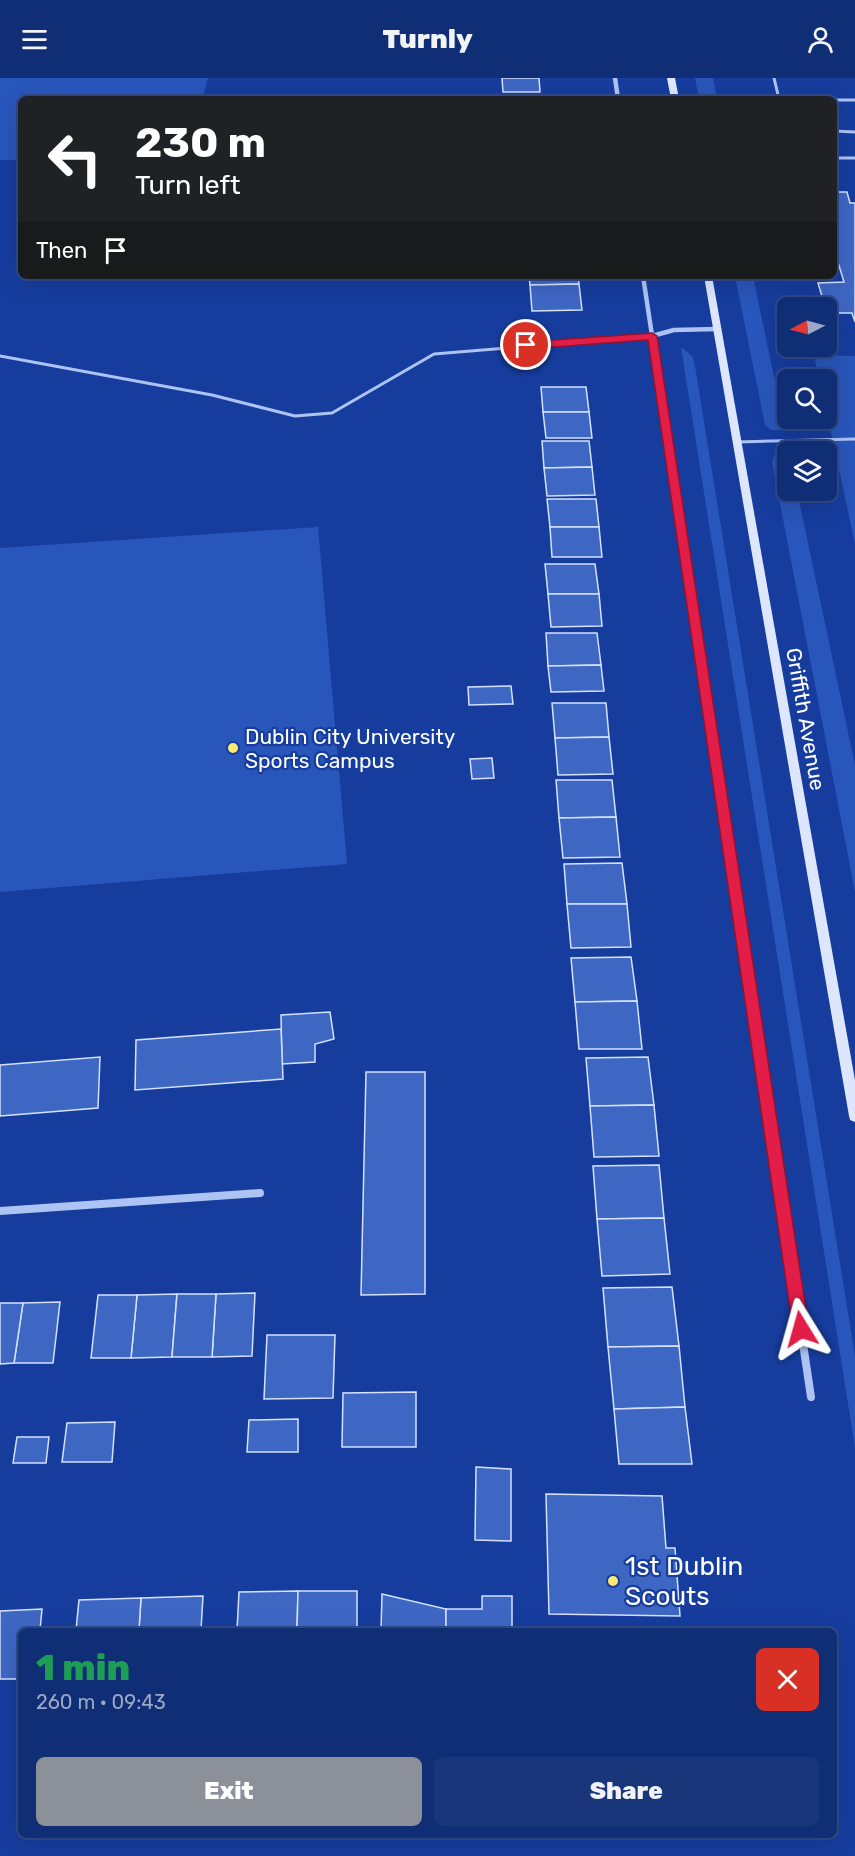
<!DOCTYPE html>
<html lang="en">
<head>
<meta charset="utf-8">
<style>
	:root { --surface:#102e76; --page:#19367b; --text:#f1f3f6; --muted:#9ca8c5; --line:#304a88; --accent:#8c9099 }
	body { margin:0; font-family:Rubik,sans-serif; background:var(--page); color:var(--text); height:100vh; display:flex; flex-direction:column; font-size:22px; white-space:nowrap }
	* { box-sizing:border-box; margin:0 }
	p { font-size:20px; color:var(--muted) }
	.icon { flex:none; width:33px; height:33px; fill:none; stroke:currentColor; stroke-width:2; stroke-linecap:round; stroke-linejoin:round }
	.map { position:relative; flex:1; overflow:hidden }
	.side { position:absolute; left:18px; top:1550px; width:819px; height:210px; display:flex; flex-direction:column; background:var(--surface); border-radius:9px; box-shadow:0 6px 24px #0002,0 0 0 2px var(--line) }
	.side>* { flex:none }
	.hud { position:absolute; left:18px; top:18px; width:819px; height:183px; border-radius:9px; box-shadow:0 6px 24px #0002,0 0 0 2px var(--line); background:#202124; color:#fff; overflow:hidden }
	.needle { width:39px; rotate:264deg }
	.tools { position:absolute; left:777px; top:219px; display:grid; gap:12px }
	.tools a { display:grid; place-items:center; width:60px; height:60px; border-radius:9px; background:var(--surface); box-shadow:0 6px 24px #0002,0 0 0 2px var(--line); font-size:30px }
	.pin { position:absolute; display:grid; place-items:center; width:51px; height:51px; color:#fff; margin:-26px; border:3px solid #fff; border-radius:50%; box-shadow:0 2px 6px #0007 }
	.me { position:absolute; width:66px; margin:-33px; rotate:352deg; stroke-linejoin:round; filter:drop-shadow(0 0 4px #0008) }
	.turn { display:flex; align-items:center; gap:21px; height:126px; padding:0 18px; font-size:27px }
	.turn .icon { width:78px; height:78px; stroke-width:2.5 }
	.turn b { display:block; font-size:42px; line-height:51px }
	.then { display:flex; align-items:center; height:57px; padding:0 18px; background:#0003; gap:12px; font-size:22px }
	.round { display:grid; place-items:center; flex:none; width:63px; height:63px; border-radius:9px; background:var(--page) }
	.overview { display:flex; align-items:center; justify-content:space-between; height:102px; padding:0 18px }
	h1 { font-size:36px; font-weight:800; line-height:45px; color:#1e9e55 }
	.action { display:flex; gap:12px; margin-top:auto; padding:12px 18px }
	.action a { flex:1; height:69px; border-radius:9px; background:var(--accent); color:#fff; font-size:24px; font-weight:800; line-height:69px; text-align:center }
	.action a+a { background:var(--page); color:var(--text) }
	header { display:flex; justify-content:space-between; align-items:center; height:78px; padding:0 18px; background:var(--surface); font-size:27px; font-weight:800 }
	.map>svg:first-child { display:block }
	.green { fill:#2956bb }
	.building { fill:#3e67c4; stroke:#d5e1fd; stroke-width:1.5 }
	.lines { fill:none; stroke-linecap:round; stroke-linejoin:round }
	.lane { stroke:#adc3f3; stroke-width:3 }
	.street-far2 { stroke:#adc3f3; stroke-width:4.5 }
	.street-far1 { stroke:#adc3f3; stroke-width:5 }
	.street { stroke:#adc3f3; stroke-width:8 }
	.secondary { fill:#dde6fd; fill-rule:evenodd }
	.route { fill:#e11d48; stroke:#92132f; stroke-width:1.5 }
	.poi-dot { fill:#ffea6f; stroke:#163d9e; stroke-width:2 }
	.labels { text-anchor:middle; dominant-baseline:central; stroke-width:4.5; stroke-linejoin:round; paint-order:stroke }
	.street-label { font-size:21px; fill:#fff; stroke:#163d9e }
	.poi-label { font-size:21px; fill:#fff; stroke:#163d9e; text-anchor:start }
	.near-poi-label { font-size:26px; fill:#fff; stroke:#163d9e; text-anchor:start }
</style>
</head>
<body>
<header><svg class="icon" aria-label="menu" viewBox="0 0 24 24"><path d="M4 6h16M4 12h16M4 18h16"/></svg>Turnly<svg class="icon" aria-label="person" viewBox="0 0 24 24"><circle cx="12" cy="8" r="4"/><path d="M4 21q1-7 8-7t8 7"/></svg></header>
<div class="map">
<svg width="855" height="1778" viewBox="0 0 855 1778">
	<rect width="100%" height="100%" fill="#163d9e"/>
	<!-- green -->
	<g class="green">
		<path d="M0 0H208L202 21H21V82H0Z"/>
		<path d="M695 0H713L717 21H699Z"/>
		<path d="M735 198H753L785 352H771L765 347Z"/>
		<path d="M681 269 692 278 695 288 855 1278V1370Z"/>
		<path d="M814 277 855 278V466L827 335 826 302 819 301Z"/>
		<path d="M788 372V412L797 413 855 687V814L772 384 776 374Z"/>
		<path d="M318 449 347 786 0 814V470Z"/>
	</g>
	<!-- building -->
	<g class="building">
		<path d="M502 0H539L540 14H503Z"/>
		<rect x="502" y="17" width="38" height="4"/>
		<path d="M834 114H847L850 125H855V244L852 235H827L818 205 844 204 834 171Z"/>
		<path d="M529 198H578L579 206 530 207Z"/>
		<path d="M579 206 582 232 532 233 530 207Z"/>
		<path d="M541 309H586L589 334H543Z"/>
		<path d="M543 334H589L592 360H546Z"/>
		<path d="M542 363H589L592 389 544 390Z"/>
		<path d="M592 389 595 417 547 418 544 390Z"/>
		<path d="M547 421H596L599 449H550Z"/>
		<path d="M550 449H599L602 479H552Z"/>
		<path d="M545 486H595L599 516H548Z"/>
		<path d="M548 516H599L602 548 551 549Z"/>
		<path d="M546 555H597L601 587 548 588Z"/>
		<path d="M601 587 604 613 551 614 548 588Z"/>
		<path d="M511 608 513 626 469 627 468 609Z"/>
		<path d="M552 625H606L609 659 555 660Z"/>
		<path d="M609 659 613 696 558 697 555 660Z"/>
		<path d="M492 680 494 700 472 701 470 681Z"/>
		<path d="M556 702H612L616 739 559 740Z"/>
		<path d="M616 739 620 779 563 780 559 740Z"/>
		<path d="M622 785 627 826H567L564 786Z"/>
		<path d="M567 826H627L631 869 571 870Z"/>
		<path d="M631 879 637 923 575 924 571 880Z"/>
		<path d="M637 923 642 971H579L575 924Z"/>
		<path d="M330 934 334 961 315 966V984L282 986 281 937Z"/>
		<path d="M281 951 283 1001 135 1012 136 962Z"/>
		<path d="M100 979 98 1030 0 1038V987Z"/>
		<path d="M648 979 654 1027 590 1028 586 980Z"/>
		<path d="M366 994H425V1216L361 1217Z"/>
		<path d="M654 1027 659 1078 594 1079 590 1028Z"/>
		<path d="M659 1087 664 1140 597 1141 593 1088Z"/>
		<path d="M664 1140 670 1196 602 1198 597 1141Z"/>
		<path d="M672 1209 679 1268 608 1269 603 1210Z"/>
		<path d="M255 1215 252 1278 212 1279 216 1216Z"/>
		<path d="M177 1216 172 1279 131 1280 137 1217Z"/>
		<path d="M177 1216H216L212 1279H172Z"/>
		<path d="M98 1217H137L131 1280H91Z"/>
		<path d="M60 1224 53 1285H14L23 1225Z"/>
		<path d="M0 1225H23L14 1285 0 1286Z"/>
		<path d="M267 1257H335L333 1320 264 1321Z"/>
		<path d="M679 1268 685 1329 614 1331 608 1269Z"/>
		<path d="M416 1314V1369H342L343 1315Z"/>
		<path d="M685 1329 692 1386H619L614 1331Z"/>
		<path d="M298 1341V1374H247L249 1342Z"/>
		<path d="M115 1344 112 1384H62L67 1345Z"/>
		<path d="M17 1359H49L46 1385H13Z"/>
		<path d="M476 1389 511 1391V1463L475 1462Z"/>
		<path d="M546 1416 662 1418 666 1470H675L680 1538 549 1536Z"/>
		<path d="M298 1513 297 1552H237L239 1514Z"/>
		<path d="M298 1513H357V1552H297Z"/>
		<path d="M382 1516 446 1531V1552H381Z"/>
		<path d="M203 1518 201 1552H139L141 1520Z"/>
		<path d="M482 1518H512V1552H446V1531H482Z"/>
		<path d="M141 1520 139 1552H76L79 1522Z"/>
		<path d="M42 1531 40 1552H21V1601H0V1533Z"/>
	</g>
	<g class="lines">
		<!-- lane -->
		<g class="lane">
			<path d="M774 0 779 21"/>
			<path d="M834 22H855"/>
			<path d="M834 53 855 54"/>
			<path d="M834 80H855"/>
			<path d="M0 278 212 317 295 338 332 335 434 276 652 258"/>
			<path d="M737 364 855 361"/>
		</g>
		<!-- street-far2 -->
		<g class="street-far2">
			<path d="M615 0 618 21"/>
			<path d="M643 198 680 442"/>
			<path d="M652 258 674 252 717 251"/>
		</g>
		<!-- street-far1 -->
		<path class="street-far1" d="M679 440 766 1020"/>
		<!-- street -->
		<g class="street">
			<path d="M766 1019 811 1319"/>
			<path d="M0 1133 260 1115"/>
		</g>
		<!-- secondary -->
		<g class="secondary">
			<path d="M667 0H675L679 21H671Z"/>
			<path d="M704 198H712L855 1002V1044L850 1042 849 1038Z"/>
		</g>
	</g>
	<!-- route -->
	<path class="route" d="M652 255 657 258 809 1251 806 1257 801 1259 795 1257 793 1251 648 262 526 271 522 267 526 264Z"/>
	<!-- markers -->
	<g class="poi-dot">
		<circle cx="233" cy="670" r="6"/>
		<circle cx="613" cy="1503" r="6"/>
	</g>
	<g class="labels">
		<!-- street labels -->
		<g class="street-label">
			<text transform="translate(806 641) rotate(80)">Griffith Avenue</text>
		</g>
		<!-- poi labels -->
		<g class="poi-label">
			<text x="245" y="658">Dublin City University<tspan x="245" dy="24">Sports Campus</tspan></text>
		</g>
		<!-- near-poi labels -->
		<g class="near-poi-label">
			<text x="625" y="1488">1st Dublin<tspan x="625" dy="30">Scouts</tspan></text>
		</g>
	</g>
</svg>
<div class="tools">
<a><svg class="needle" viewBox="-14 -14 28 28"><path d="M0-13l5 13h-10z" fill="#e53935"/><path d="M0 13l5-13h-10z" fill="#9ca8c5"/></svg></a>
<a><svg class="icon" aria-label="search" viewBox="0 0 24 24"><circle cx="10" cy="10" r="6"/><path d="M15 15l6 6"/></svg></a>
<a><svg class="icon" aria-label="layers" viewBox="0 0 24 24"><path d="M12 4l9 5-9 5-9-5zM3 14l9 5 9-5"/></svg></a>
</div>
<div class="pin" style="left:526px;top:267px;background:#d93025"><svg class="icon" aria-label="arrive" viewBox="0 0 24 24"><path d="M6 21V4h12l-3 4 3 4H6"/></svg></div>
<svg class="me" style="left:801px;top:1251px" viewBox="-20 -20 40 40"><path d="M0-17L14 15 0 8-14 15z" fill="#e11d48" stroke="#fff" stroke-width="4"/></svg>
<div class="hud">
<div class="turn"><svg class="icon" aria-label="left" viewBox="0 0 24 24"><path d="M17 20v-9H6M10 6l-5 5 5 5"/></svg><div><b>230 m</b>Turn left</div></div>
<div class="then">Then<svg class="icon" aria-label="arrive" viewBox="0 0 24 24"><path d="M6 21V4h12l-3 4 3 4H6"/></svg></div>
</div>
<section class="side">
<div class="overview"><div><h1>1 min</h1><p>260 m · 09:43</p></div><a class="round" style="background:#d93025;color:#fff"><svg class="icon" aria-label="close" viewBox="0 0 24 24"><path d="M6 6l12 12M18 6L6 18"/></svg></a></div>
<div class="action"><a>Exit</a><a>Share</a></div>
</section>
</div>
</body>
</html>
